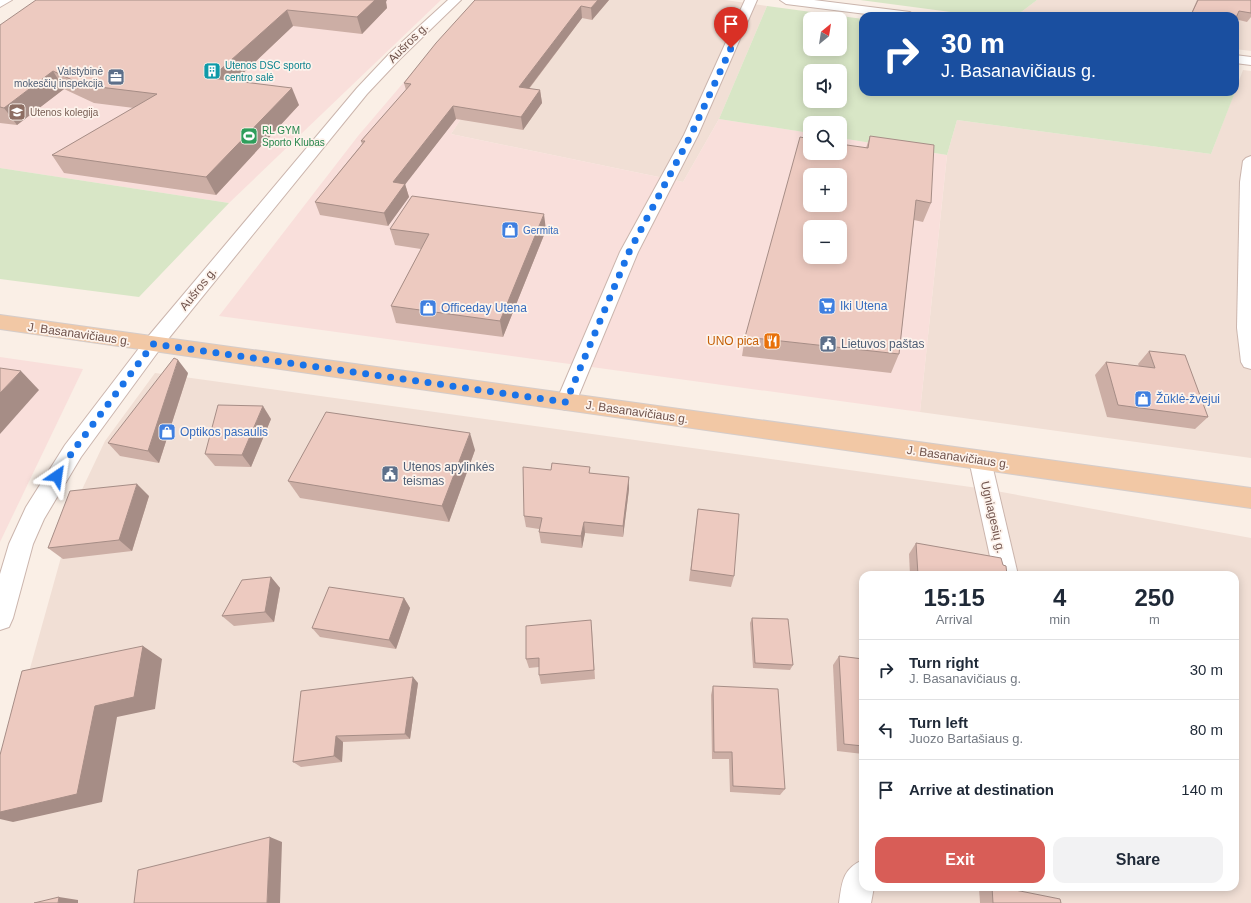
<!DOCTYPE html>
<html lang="en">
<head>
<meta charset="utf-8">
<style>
	:root { --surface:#fff; --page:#f2f2f3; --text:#1f2937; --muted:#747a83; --line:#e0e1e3; --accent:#d85d57 }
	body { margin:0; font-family:Arial,sans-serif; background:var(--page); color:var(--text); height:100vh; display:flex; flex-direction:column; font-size:15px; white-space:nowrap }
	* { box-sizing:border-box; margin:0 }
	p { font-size:13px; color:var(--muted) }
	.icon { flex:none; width:22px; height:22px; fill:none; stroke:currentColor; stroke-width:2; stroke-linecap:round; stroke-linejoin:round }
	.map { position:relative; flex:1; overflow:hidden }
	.sheet { position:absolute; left:859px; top:571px; width:380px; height:320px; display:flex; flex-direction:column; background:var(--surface); border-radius:12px; box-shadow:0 2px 10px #0003 }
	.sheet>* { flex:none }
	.guide { position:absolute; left:859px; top:12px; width:380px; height:84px; border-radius:12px; box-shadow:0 2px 10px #0003; background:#1a4fa0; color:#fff; overflow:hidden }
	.needle { width:26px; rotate:30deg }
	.fabs { position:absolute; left:803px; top:12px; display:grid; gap:8px }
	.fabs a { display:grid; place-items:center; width:44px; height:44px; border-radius:8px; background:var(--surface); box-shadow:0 2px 10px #0003; font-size:20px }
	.pin { position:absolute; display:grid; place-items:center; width:34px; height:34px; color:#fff; margin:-41px -17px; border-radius:50% 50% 50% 0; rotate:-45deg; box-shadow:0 0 4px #0007 }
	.pin .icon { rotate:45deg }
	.me { position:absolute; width:44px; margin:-22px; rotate:32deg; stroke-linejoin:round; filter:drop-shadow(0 0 3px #0008) }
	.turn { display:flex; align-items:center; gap:14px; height:84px; padding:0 16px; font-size:18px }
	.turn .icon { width:52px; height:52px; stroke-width:2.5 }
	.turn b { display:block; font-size:28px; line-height:34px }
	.eta { display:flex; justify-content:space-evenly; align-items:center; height:68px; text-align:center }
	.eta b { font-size:24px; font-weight:800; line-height:28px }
	.cta { display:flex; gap:8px; margin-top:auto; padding:8px 16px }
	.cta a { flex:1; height:46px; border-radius:12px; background:var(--accent); color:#fff; font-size:16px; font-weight:800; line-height:46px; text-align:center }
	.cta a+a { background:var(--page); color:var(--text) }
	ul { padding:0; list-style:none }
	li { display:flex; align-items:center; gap:12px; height:60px; padding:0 16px; border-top:1px solid var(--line) }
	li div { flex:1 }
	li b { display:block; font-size:15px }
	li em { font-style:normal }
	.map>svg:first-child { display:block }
	.residential { fill:#f1dfd5; fill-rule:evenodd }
	.commercial { fill:#f9dfdb; fill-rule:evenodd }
	.green { fill:#d8e6c6; fill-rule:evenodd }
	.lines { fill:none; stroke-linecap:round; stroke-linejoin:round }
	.minor-casing { stroke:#cbb5ad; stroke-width:2 }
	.tertiary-casing { stroke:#cbb5ad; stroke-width:2 }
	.primary-casing { stroke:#d4ccca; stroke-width:2 }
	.minor { fill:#fff; fill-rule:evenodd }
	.tertiary { fill:#fff; fill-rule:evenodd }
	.primary { fill:#f2c8a5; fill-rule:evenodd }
	.wall { fill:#ccaea5 }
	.shaded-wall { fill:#a68d86 }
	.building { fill:#edcac0; stroke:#a68d86; fill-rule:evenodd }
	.route { stroke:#1a73e8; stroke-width:7; stroke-dasharray:0 12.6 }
	.labels { text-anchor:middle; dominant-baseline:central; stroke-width:3.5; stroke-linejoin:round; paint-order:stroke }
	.far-culture-label { font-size:10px; fill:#0d838f; stroke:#fdf3ec; text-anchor:start }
	.far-service-label { font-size:10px; fill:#4e5e75; stroke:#fdf3ec; text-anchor:end }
	.far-education-label { font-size:10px; fill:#785e54; stroke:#fdf3ec; text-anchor:start }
	.far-leisure-label { font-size:10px; fill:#27864d; stroke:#fdf3ec; text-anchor:start }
	.far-shop-label { font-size:10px; fill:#366cbe; stroke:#fdf3ec; text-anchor:start }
	.street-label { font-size:12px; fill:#71544d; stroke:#fdf3ec }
	.shop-label { font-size:12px; fill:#366cbe; stroke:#fdf3ec; text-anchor:start }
	.food-label { font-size:12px; fill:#c56008; stroke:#fdf3ec; text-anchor:end }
	.service-label { font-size:12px; fill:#4e5e75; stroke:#fdf3ec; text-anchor:start }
</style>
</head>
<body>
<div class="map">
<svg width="1251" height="903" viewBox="0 0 1251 903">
	<rect width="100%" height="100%" fill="#faefe6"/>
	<!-- residential -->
	<g class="residential">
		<path d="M482 0H725L767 6 719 119 683 182 451 134 483 85 410 75 455 23Z"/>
		<path d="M1037 0H1251V51L1235 49V16H1016Z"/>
		<path d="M1243 70 1251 71V458L920 412 947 155 957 120 1211 154Z"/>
		<path d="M155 373 985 489 1251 538V903H0V776L77 500 105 441ZM863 575H1235V887H863Z"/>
	</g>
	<!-- commercial -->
	<g class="commercial">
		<path d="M47 0H441L229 203 0 168V28Z"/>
		<path d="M410 75 483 85 451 134 683 182 719 119 810 133V153H840V138L947 155 920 412 219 316 358 136ZM810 175H840V205H810ZM810 227H840V257H810Z"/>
		<path d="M0 357 83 369 0 542Z"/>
	</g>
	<!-- green -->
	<g class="green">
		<path d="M860 0H1037L1016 16H981Z"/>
		<path d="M767 6 863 19V92H1235L1211 154 957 120 947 155 840 138V123H810V133L719 119ZM810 19H840V49H810ZM810 71H840V101H810Z"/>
		<path d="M0 168 13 170 229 203 139 297 0 279Z"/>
	</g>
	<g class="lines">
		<!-- minor casing -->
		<g class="minor-casing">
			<g id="minor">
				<path d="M0 0H12L0 7Z"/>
				<path d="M745 0H757L698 135 638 252 576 402 573 408 566 410 559 408 556 402 620 252 684 135Z"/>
				<path d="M780 0H814L910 12 916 16H882L786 4Z"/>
				<path d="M1235 55 1251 57V65L1235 63Z"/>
				<path d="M1251 156V369L1244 367 1241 362 1237 328 1240 182 1243 161 1246 158Z"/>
				<path d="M153 337 160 339 163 344 160 349 81 457 44 519 33 544 13 618 9 627 0 630V574L9 544 26 507 65 445 146 339Z"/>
				<path d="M980 451 988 454 991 460 1018 575H994L969 460 972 454Z"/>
				<path d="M863 860V887H874L871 903H839C842 883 842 869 863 860Z"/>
			</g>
		</g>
		<!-- tertiary casing -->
		<g class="tertiary-casing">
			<path id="tertiary" d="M448 0H461L400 59 367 94 160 349 153 351 146 349 143 344 146 339 357 88 390 53Z"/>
		</g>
		<!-- primary casing -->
		<g class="primary-casing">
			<path id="primary" d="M0 315 1251 488V508L0 329Z"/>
		</g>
		<!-- minor -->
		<use href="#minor" class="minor"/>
		<!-- tertiary -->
		<use href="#tertiary" class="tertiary"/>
		<!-- primary -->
		<use href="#primary" class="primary"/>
	</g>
	<!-- wall -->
	<g class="wall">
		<path d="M475 0H609L592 20 582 18 529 89 540 90 542 103 523 130 456 119 405 184 409 197 388 226 320 215 315 202 362 144 361 141 406 90 404 83Z"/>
		<path d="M1197 0H1251V17L1247 22 1235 19V16H1190Z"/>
		<path d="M386 2 387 8 362 34 293 26 235 81 299 105 216 195 64 173 52 155 134 108 94 103 64 89 17 125 0 123V25Z"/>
		<path d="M870 136 931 203 923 222 914 220 899 354 891 373 742 356 745 337 866 148Z"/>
		<path d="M390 229 546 230 503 337 396 323 391 306 421 249 395 245Z"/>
		<path d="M1149 351 1208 417 1195 429 1107 417 1095 375 1106 362 1139 366 1138 364Z"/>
		<path d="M188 373 159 463 120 456 108 443Z"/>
		<path d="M271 419 251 467 215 466 205 454Z"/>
		<path d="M475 450 449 522 300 498 288 481Z"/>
		<path d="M551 470 629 477V489L623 537 585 533 582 548 541 543 539 532V529L526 527 524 516Z"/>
		<path d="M149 496 132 551 63 559 48 548Z"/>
		<path d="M698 509 734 576 731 587 689 581Z"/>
		<path d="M916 543 1003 565 1007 575H910L909 554Z"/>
		<path d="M271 577 280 588 274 622 234 626 222 616Z"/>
		<path d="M404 598 410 608 396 649 320 637 312 628Z"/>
		<path d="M752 618 793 665 790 670 753 668 750 623Z"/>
		<path d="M592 630 595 679 541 684 539 675V667L529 668 526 659Z"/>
		<path d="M839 656 863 659V754L837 751 833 665Z"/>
		<path d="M418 683 410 739 343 742 342 762 301 767 293 762Z"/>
		<path d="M713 686 785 789 780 795 730 792 729 759H712L711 695Z"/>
		<path d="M984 887H1000L1061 903H980L979 888Z"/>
	</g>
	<!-- shaded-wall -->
	<g class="shaded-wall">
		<path d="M375 0H387L386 2 387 8 362 34 357 17Z"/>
		<path d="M598 0H609L592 20 591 8Z"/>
		<path d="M581 6 582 18 520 100 519 87Z"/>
		<path d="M287 10 293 26 219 96 211 78Z"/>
		<path d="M53 71 64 89 17 125 4 108Z"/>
		<path d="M292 88 299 105 216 195 206 177Z"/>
		<path d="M540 90 542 103 523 130 521 117Z"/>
		<path d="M453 106 456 119 397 195 393 182Z"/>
		<path d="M405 184 409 197 388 226 384 213Z"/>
		<path d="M544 214 546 230 503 337 500 321Z"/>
		<path d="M178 360 188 373 159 463 148 451Z"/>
		<path d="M21 371 39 390 0 434V393Z"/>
		<path d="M263 406 271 419 251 467 242 455Z"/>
		<path d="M470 433 475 450 449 522 442 506Z"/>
		<path d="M629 477V489L623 537V526Z"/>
		<path d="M137 484 149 496 132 551 119 540Z"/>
		<path d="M584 522 585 533 582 548 581 536Z"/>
		<path d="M271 577 280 588 274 622 265 612Z"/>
		<path d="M404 598 410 608 396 649 389 640Z"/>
		<path d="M143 646 162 659 155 709 117 717 102 802 13 822 0 819V812L95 706Z"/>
		<path d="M413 677 418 683 410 739 405 734Z"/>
		<path d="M336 736 343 742 342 762 334 756Z"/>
		<path d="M270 837 282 842 280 903H267Z"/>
		<path d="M59 897 78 900V903H58Z"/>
	</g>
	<!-- building -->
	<g class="building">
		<path d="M36 0H375L357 17 287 10 211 78 292 88 206 177 52 155 157 94 83 85 53 71 4 108 0 107V25Z"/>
		<path d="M475 0H598L591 8 581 6 519 87 540 90 521 117 453 106 393 182 405 184 384 213 315 202 365 141H361L411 84 404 83 436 43Z"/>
		<path d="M1198 0H1251V13L1239 11 1235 20V16L1191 15Z"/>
		<path d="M870 136 934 145 931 203 916 200 899 354 745 337 800 137 810 139V153H840V144L868 148ZM810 175H840V205H810ZM810 227H840V257H810Z"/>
		<path d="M412 196 544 214 500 321 391 306 429 234 390 229Z"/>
		<path d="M1149 351 1185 355 1208 417 1118 405 1106 362 1155 368Z"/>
		<path d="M174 358 178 360 148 451 108 443Z"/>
		<path d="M0 368 21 371 0 393Z"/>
		<path d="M218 405 263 406 242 455 205 454Z"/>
		<path d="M326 412 470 433 442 506 288 481Z"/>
		<path d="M552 463 590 467 589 473 629 477 623 526 584 522 581 536 539 532 542 518 524 516 523 467 551 470Z"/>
		<path d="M137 484 119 540 48 548 70 491Z"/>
		<path d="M698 509 739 514 734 576 691 570Z"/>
		<path d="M916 543 1001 558 1003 565 1006 566 1007 575H918Z"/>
		<path d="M271 577 265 612 222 616 242 580Z"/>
		<path d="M329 587 404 598 389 640 312 628Z"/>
		<path d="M752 618 788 619 793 665 755 663Z"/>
		<path d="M591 620 594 670 539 675V658L526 659V626Z"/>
		<path d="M143 646 134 697 95 706 77 794 0 812V755L22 671Z"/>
		<path d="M839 656 863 659V746L844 744Z"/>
		<path d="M413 677 405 734 336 736 334 756 293 762 301 691Z"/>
		<path d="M713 686 778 689 785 789 733 786 732 752H714Z"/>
		<path d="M270 837 267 903H134L138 870Z"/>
		<path d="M992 887H1000L1060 899 1061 903H993Z"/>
		<path d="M59 897 58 903H34Z"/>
	</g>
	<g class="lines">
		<!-- route -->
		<path class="route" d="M57 476 73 451 153 344 566 402 629 252 691 135 731 48"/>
	</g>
	<!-- icons -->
	<defs>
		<g id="building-square" transform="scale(0.9)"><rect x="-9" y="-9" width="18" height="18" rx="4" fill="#0f9aa8" stroke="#fdf3ec"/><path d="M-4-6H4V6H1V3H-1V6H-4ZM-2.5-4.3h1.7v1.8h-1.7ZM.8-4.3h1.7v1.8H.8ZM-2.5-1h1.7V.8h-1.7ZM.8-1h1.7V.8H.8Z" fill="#fff"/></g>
		<g id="office-square" transform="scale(0.9)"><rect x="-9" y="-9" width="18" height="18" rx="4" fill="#5c6f8a" stroke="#fdf3ec"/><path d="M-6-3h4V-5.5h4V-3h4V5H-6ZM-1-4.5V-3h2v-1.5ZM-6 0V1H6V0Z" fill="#fff"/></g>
		<g id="university-square" transform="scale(0.9)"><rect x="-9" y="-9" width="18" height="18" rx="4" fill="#8d6e63" stroke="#fdf3ec"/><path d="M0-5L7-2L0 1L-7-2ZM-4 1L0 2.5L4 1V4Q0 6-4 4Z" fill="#fff"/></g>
		<g id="stadium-square" transform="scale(0.9)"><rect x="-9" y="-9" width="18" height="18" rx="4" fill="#2e9e5b" stroke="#fdf3ec"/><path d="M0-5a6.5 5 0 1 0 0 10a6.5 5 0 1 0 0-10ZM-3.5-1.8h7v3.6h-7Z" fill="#fff"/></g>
		<g id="shop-square" transform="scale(0.9)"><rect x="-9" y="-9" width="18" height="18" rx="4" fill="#3f7fe0" stroke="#fdf3ec"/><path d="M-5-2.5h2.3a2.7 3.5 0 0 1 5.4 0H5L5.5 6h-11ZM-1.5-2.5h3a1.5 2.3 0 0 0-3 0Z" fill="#fff"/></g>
		<g id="supermarket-square" transform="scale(0.9)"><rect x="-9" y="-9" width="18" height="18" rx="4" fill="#3f7fe0" stroke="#fdf3ec"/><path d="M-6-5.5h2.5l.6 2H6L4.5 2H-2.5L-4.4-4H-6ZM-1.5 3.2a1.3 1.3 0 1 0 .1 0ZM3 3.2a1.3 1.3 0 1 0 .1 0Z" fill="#fff"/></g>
		<g id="restaurant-square" transform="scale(0.9)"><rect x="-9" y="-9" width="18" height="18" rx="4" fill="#e8710a" stroke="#fdf3ec"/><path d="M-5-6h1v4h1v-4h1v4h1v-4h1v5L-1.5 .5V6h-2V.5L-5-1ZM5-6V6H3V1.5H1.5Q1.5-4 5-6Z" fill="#fff"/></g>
		<g id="civic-square" transform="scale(0.9)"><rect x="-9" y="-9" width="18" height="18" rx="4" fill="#5c6f8a" stroke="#fdf3ec"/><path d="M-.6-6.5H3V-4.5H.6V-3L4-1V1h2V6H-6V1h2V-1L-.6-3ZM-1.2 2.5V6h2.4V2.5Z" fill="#fff"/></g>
	</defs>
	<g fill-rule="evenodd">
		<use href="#building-square" x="212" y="71"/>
		<use href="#office-square" x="116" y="77"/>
		<use href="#university-square" x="17" y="112"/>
		<use href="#stadium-square" x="249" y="136"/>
		<use href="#shop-square" x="510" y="230"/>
		<use href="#supermarket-square" x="827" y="306"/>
		<use href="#shop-square" x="428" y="308"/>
		<use href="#restaurant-square" x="772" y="341"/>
		<use href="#civic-square" x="828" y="344"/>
		<use href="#shop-square" x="1143" y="399"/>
		<use href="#shop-square" x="167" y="432"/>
		<use href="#civic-square" x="390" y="474"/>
	</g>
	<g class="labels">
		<!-- far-culture labels -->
		<g class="far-culture-label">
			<text x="225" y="65">Utenos DSC sporto<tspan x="225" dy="12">centro salė</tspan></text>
		</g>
		<!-- far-service labels -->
		<g class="far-service-label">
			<text x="103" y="71">Valstybinė<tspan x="103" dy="12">mokesčių inspekcija</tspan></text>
		</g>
		<!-- far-education labels -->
		<g class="far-education-label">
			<text x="30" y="112">Utenos kolegija</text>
		</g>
		<!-- far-leisure labels -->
		<g class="far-leisure-label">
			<text x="262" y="130">RL GYM<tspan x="262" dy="12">Sporto Klubas</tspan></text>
		</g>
		<!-- far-shop labels -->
		<g class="far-shop-label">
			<text x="523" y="230">Germita</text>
		</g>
		<!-- street labels -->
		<g class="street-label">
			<text transform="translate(408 43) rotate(-45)">Aušros g.</text>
			<text transform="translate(198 289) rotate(-51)">Aušros g.</text>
			<text transform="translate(79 334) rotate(8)">J. Basanavičiaus g.</text>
			<text transform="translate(637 412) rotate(8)">J. Basanavičiaus g.</text>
			<text transform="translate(958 457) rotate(8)">J. Basanavičiaus g.</text>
			<text transform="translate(993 517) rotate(77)">Ugniagesių g.</text>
		</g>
		<!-- shop labels -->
		<g class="shop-label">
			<text x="840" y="306">Iki Utena</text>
			<text x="441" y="308">Officeday Utena</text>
			<text x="1156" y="399">Žūklė-žvejui</text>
			<text x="180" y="432">Optikos pasaulis</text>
		</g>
		<!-- food labels -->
		<g class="food-label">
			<text x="759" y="341">UNO pica</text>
		</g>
		<!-- service labels -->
		<g class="service-label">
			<text x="841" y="344">Lietuvos paštas</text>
			<text x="403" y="467">Utenos apylinkės<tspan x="403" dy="14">teismas</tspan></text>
		</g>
	</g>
</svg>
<div class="fabs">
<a><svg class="needle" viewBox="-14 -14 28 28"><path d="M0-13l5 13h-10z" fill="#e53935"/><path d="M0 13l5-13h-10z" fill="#747a83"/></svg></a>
<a><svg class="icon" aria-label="sound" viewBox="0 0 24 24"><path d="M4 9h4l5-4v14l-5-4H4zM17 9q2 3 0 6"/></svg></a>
<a><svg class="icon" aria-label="search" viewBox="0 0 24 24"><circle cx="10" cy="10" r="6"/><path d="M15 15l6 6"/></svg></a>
<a>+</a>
<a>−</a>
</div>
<div class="pin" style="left:731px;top:48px;background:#d93025"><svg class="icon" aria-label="arrive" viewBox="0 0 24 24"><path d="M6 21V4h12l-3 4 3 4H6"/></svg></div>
<svg class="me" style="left:57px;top:476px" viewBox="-20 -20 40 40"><path d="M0-17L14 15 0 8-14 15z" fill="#1a73e8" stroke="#fff" stroke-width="4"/></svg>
<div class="guide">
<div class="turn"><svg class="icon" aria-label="right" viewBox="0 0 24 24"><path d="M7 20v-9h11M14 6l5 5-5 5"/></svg><div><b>30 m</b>J. Basanavičiaus g.</div></div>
</div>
<section class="sheet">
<div class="eta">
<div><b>15:15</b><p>Arrival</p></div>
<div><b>4</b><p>min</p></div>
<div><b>250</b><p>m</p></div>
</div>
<ul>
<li><svg class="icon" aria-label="right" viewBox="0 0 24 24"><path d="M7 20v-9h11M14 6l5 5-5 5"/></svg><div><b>Turn right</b><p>J. Basanavičiaus g.</p></div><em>30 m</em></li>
<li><svg class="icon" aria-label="left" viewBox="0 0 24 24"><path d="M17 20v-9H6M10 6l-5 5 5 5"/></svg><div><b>Turn left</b><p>Juozo Bartašiaus g.</p></div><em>80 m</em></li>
<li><svg class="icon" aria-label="arrive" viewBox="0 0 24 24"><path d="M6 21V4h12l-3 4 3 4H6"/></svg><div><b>Arrive at destination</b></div><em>140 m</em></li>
</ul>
<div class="cta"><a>Exit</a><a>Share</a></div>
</section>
</div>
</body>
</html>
